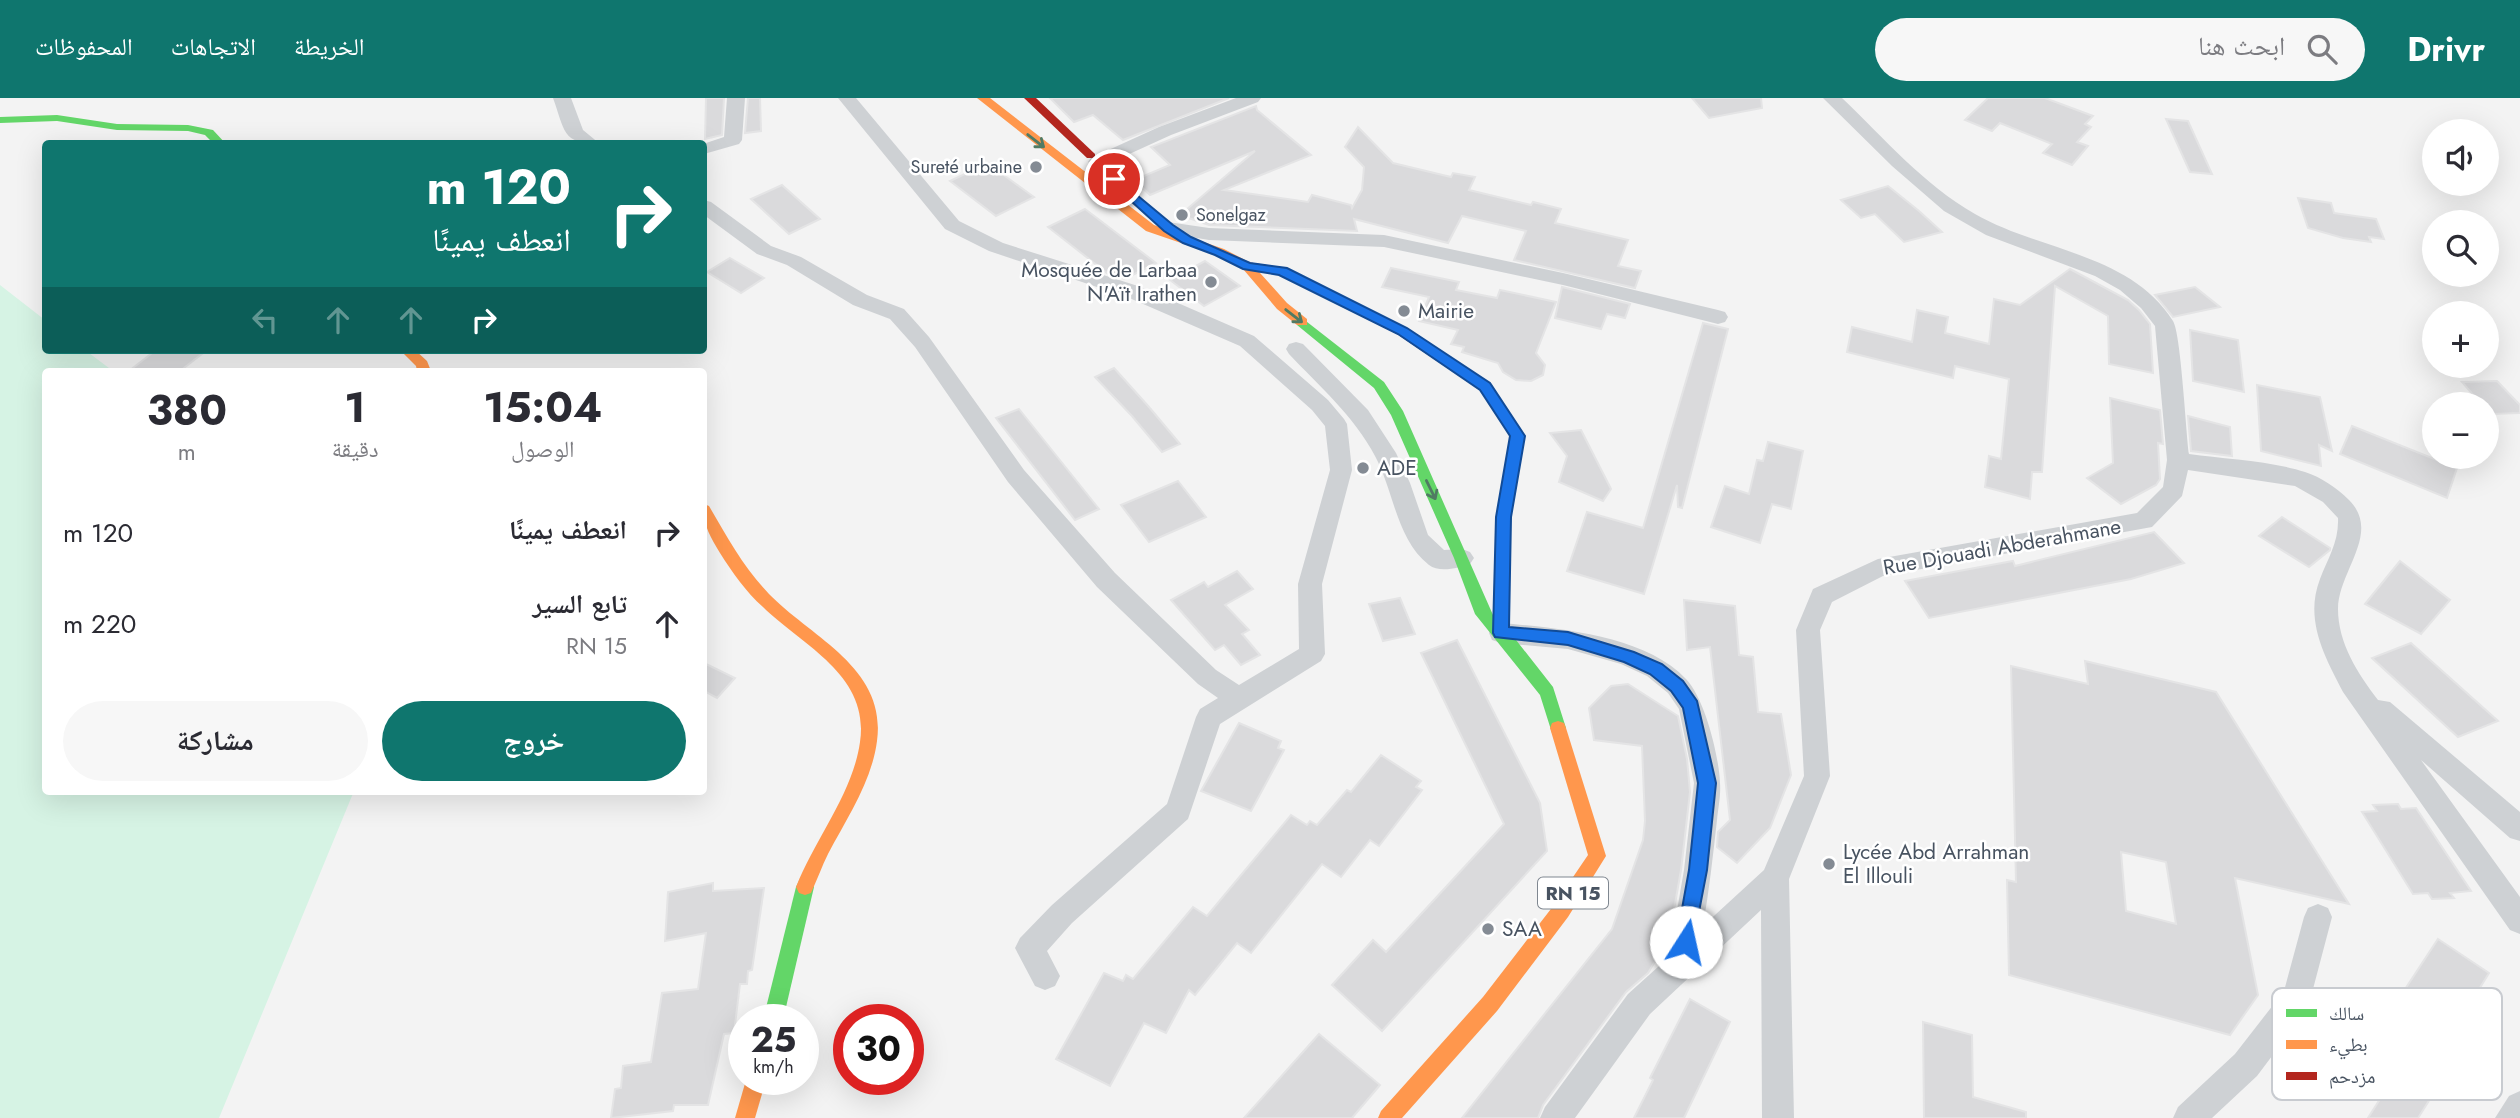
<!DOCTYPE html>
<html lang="ar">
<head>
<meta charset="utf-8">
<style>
	:root { --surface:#fff; --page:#f7f7f7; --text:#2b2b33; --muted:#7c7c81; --accent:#0f766e }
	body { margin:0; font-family:Jost,"Noto Naskh Arabic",sans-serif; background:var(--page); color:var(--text); direction:rtl; height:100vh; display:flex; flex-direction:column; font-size:26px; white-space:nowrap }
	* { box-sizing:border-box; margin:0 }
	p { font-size:23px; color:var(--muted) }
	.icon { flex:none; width:38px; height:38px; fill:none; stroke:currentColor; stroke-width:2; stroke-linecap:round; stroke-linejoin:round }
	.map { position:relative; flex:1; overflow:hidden; direction:ltr }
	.details { position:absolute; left:42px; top:270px; width:665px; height:427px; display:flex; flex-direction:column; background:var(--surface); border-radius:7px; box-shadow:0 7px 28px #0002; direction:rtl }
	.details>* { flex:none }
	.hud { position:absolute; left:42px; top:42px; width:665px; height:214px; border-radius:7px; box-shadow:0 7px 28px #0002; direction:rtl; background:#0f766e; color:#fff; overflow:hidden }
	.fabs { position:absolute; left:2422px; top:21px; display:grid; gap:14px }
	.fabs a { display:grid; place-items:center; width:77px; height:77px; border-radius:50%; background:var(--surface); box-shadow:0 7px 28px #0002; font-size:35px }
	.speed { position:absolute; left:728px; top:906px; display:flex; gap:14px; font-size:35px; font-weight:700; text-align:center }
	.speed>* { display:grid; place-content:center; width:91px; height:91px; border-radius:50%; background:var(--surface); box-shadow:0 7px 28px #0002; line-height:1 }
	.speed small { font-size:18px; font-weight:400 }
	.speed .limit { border:10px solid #d22; background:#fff; color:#111 }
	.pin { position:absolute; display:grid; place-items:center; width:60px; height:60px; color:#fff; margin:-30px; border:4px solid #fff; border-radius:50%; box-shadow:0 2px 7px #0007 }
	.me { position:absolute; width:77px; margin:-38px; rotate:10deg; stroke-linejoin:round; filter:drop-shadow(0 0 5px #0008) }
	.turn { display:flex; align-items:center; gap:24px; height:147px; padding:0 21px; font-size:32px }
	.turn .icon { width:91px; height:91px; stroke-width:2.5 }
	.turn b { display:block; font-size:49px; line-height:60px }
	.lanes { display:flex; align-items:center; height:66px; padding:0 21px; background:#0003; justify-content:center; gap:35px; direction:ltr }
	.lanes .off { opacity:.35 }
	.eta { display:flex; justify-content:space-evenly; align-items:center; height:119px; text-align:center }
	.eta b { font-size:42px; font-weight:700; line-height:49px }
	.action { display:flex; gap:14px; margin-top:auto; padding:14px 21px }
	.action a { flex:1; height:80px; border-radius:42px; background:var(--accent); color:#fff; font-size:28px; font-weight:700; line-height:80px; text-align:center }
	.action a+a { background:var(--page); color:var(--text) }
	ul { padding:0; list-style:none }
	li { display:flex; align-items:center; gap:21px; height:91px; padding:0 21px }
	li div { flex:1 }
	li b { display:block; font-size:26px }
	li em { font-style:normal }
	header { display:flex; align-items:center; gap:42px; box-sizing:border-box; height:98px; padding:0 35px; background:var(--accent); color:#fff }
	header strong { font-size:33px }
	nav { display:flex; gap:38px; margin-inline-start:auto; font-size:24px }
	.search { width:490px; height:63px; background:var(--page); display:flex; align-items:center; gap:18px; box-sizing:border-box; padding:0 24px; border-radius:38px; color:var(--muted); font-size:26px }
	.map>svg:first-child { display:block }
	.green { fill:#d6f3e4 }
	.building { fill:#dadadc; stroke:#e4e4e5; stroke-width:2; fill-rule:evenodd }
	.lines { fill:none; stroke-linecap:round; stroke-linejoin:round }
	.street { fill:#ced1d4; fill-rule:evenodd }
	.fast { fill:#63d668; fill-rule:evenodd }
	.slow { fill:#ff974d; fill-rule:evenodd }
	.jam { fill:#b3261e; fill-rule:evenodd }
	.oneway { stroke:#507a63 }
	.route { fill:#1a73e8; stroke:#114b97; stroke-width:2 }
	.poi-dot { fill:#848b94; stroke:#fff; stroke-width:2.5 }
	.labels { text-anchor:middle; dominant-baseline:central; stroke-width:5; stroke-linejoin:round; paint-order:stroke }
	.far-poi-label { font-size:18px; fill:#485361; stroke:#fff; text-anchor:end }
	.shield { fill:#fff; stroke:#7f8790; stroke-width:2 }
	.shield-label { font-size:19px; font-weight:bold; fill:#485361 }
	.poi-label { font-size:21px; fill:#485361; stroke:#fff; text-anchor:start }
	.street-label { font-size:21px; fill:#485361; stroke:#fff }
	.key { fill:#fff; stroke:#c8cbd0; stroke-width:2 }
	.key-label { font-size:19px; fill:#485361 }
</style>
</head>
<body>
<header>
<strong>Drivr</strong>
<div class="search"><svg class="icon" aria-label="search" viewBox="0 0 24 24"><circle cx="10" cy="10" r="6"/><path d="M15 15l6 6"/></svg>ابحث هنا</div>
<nav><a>الخريطة</a><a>الاتجاهات</a><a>المحفوظات</a></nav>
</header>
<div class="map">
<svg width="2520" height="1020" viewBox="0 0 2520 1020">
	<rect width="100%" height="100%" fill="#f3f3f3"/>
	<!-- green -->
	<path class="green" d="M0 187 45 222 46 252H85L113 273H46V693H354L219 1020H0Z"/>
	<!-- building -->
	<g class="building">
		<path d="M706 0H724L722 37 705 41Z"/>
		<path d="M748 0H760L761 33 745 35Z"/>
		<path d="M1050 0H1229L1123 42 1093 17 1074 24Z"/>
		<path d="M1692 0H1761L1762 10 1709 20Z"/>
		<path d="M1988 0H2045L2093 18 2085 26 2091 29 2077 44 2088 48 2072 67 2043 55 2052 46 2000 25 1992 33 1965 22Z"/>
		<path d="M1256 8 1257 12 1311 57 1224 92 1308 104 1312 97 1351 107 1352 110 1362 92 1364 69 1345 49 1358 29 1393 65 1451 79 1453 75 1475 79 1469 92 1531 107 1533 104 1561 111 1555 125 1628 142 1618 168 1641 173 1635 190 1514 162 1526 133 1462 118 1448 145 1354 121 1357 133 1209 127 1180 117 1255 53 1150 97 1134 82 1170 67 1151 49Z"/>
		<path d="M2166 21 2188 23 2212 76 2190 74Z"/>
		<path d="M988 65 1005 78 1034 99 996 118 950 83Z"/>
		<path d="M782 87 820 121 789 136 751 101Z"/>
		<path d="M1888 88 1919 113 1942 134 1904 144 1875 116 1861 120 1841 102Z"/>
		<path d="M2298 100 2331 105 2334 115 2376 121 2384 141 2369 139 2371 144 2343 140 2308 130Z"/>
		<path d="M1085 111 1156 165 1125 181 1107 175 1048 129Z"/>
		<path d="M730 160 764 180 741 195 707 174Z"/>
		<path d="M1205 163 1240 188 1204 208 1170 182Z"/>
		<path d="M1391 170 1459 184 1456 192 1497 200 1500 192 1556 204 1536 255 1545 267 1543 277 1531 283 1516 282 1503 274 1498 265 1462 254 1464 249 1451 246 1458 232 1419 223 1429 199 1382 189Z"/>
		<path d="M2070 171 2128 202 2139 212 2150 226 2153 275 2109 266 2108 218 2055 188 2042 374H2032L2030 401 1985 389 1989 358 2001 361 2009 281 1955 268 1953 280 1847 254 1852 229 1912 244 1917 212 1948 219 1945 235 1989 246 1994 201 2020 207Z"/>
		<path d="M1562 189 1630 206 1625 220 1607 216 1601 231 1555 220Z"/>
		<path d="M2195 189 2220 209 2173 219 2155 197Z"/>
		<path d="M1703 225 1728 231 1682 410 1678 409 1677 387 1644 496 1567 473 1587 414 1643 430Z"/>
		<path d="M2190 232 2238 242 2244 294 2193 283Z"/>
		<path d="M156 252H207L180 273H129Z"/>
		<path d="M1114 270 1149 309 1180 346 1162 354 1132 318 1095 279Z"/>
		<path d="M2497 283 2520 307V315L2491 316 2487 306H2481L2462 284Z"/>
		<path d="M2257 287 2320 299 2332 353 2319 347 2321 368 2261 353Z"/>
		<path d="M2110 300 2160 312 2163 346 2158 345 2160 381 2156 387 2121 406 2087 380 2113 365Z"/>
		<path d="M1019 311 1099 411 1075 422 996 320Z"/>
		<path d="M2188 318 2230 329 2232 358 2191 353Z"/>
		<path d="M2352 328 2457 370 2447 400 2340 356Z"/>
		<path d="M1581 332 1611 391 1603 403 1559 384 1567 358 1550 335Z"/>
		<path d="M1768 344 1803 353 1791 411 1772 406 1760 445 1711 429 1725 388 1749 396 1757 362 1763 363Z"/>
		<path d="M1178 383 1206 419 1149 444 1121 407Z"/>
		<path d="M2282 419 2330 450V452L2309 469 2259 438Z"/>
		<path d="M2154 434 2184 465 2131 481 1929 520 1905 483 2013 463 2015 468Z"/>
		<path d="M2400 463 2450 502 2421 536 2365 506Z"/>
		<path d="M1237 473 1253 491 1225 507 1249 532 1242 536 1260 557 1241 567 1224 547 1215 552 1171 502 1204 484 1208 489Z"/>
		<path d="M1400 500 1415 536 1383 543 1369 506Z"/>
		<path d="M1684 502 1735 508 1739 557 1753 559 1758 614 1781 616 1791 677 1770 730 1737 765 1717 749 1718 734 1730 722 1710 549 1687 552Z"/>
		<path d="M1457 542 1540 705 1547 753 1382 933 1332 887 1373 842 1386 854 1504 726 1421 555Z"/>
		<path d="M2411 545 2498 623 2458 639 2372 560Z"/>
		<path d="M2085 563 2216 594 2349 806 2235 780 2258 897 2230 937 2009 877 2007 782 2016 784 2011 568 2088 586ZM2121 754 2166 764 2176 826 2126 813Z"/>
		<path d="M704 565 735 580 717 600 704 593Z"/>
		<path d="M1628 586 1678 618 1687 661 1690 694 1681 772 1674 812 1663 850 1648 875 1626 894 1543 1007 1538 1020H1462L1612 831 1643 742 1645 723 1642 648 1594 642 1589 610 1611 588Z"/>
		<path d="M1239 625 1281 643 1278 650 1284 652 1251 713 1201 693Z"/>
		<path d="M1381 657 1421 683 1416 689 1422 692 1379 748 1370 742 1341 779 1322 766 1251 855 1237 845 1195 897 1189 892 1166 935 1144 925 1110 988 1056 961 1104 875 1123 883 1126 877 1133 881 1193 809 1207 818 1291 717 1307 727 1310 723 1317 727 1347 692 1351 694Z"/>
		<path d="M2398 706 2401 711 2416 710 2471 793 2450 795 2454 800 2432 801 2428 795 2413 796 2362 714 2377 713 2373 707Z"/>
		<path d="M713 785V793L764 790 752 872 748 873 747 886H740L734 935 724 936 708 1007H674L673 1013 611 1020 615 991 621 990 623 968 651 964 662 895 698 891 706 835 665 843 668 794Z"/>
		<path d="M2438 841 2489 875 2449 940 2463 949 2418 1020H2368L2387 990 2373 980 2414 917 2396 905Z"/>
		<path d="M1690 901 1730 924 1684 1020H1634L1653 982 1650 980Z"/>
		<path d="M1923 924 1972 937 1973 999 2026 1014V1020H1924Z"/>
		<path d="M1319 936 1380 987 1352 1020H1244Z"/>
	</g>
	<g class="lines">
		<!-- street -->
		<g class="street">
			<path d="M553 0H571L583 32 600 46C561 46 565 32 553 0Z"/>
			<path d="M727 0H745L742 42 739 46 704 56 703 46 724 39Z"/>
			<path d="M838 0H856L959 123 1003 145 1141 189 1254 238 1328 302 1344 321 1347 326 1352 372 1322 486 1325 556 1321 563 1220 626 1188 721 1072 825 1047 853 1060 878 1055 888 1045 892 1035 888 1015 850 1020 840 1052 807 1167 706 1196 619 1200 611 1218 600 1198 586 1097 489 1008 384 915 249 890 221 853 207 787 167 757 156 704 117V102L711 104 771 148 801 159 867 197 904 211 929 239 1024 372 1115 475 1216 572 1239 587 1299 551 1298 486 1330 372 1325 328 1312 312 1240 248 1127 199 989 153 945 131Z"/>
			<path d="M1236 0H1261L1258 4 1171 37 1103 68 1097 69 1088 64 1091 60 1159 29Z"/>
			<path d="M1823 0H1842C1884 40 1924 87 1975 116 2039 153 2130 155 2173 223 2181 236 2186 334 2189 356 2224 361 2272 363 2305 374 2321 379 2337 390 2349 402 2382 435 2338 473 2338 511 2338 545 2358 576 2378 602L2390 604 2520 714V743L2510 740 2421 662 2520 799V836L2510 832 2343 594C2325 559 2304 522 2320 481 2328 460 2339 444 2338 420L2323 404 2295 388 2188 372 2182 398 2152 429 1883 478 1832 504 1820 532 1830 678 1789 781 1794 1020H1762L1761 812 1650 916 1575 1020H1540L1545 1009 1628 896 1669 859 1684 772 1694 685 1679 611 1668 595 1647 578 1621 566 1568 551 1501 545 1492 542 1489 535 1492 528 1501 525C1557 530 1645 537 1686 581 1705 601 1719 658 1720 685 1721 697 1718 711 1717 722 1713 758 1709 793 1703 828L1764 772 1804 678 1796 532 1813 491 1878 461 2137 415 2163 389 2167 362 2155 228 2141 210 2120 192 2095 178 1986 137 1944 113 1892 68Z"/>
			<path d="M1168 124 1209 130 1384 137 1563 175 1718 212 1725 214 1728 219 1725 224 1718 226 1563 187 1384 149 1209 142 1161 134 1158 130Z"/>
			<path d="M1296 244 1303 246 1368 312 1396 355 1410 385 1428 437 1444 452 1462 451 1470 454 1474 460 1470 466C1459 470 1439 475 1429 467 1396 441 1394 393 1375 358 1354 318 1319 288 1289 256L1286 251 1289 246Z"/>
			<path d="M2318 806 2328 810 2332 819 2308 910 2257 978 2212 1020H2173L2178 1009 2235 956 2284 893 2304 819 2308 810Z"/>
			<path d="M2520 993V1020H2495L2509 998Z"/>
		</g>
		<!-- fast -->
		<g class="fast">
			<path d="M57 17 117 26 188 27 213 32 226 46H214L205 37 188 33 117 32 57 23 0 25V19Z"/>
			<path d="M1302 220 1384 284 1403 313 1493 517 1496 425 1503 419 1508 421 1510 425 1509 533 1553 589 1566 630 1564 635 1558 637 1552 635 1540 597 1475 516 1454 460 1391 317 1374 290 1297 227V221Z"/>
			<path d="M805 781 811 783 814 789 783 922H763L796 789 799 783Z"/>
		</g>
		<!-- slow -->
		<g class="slow">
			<path d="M977 0H990L1154 127 1224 151 1251 165 1287 205 1307 221V227H1297L1277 211 1243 171 1216 157 1146 133Z"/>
			<path d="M400 252H415L427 263 431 273H417L416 268Z"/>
			<path d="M704 406 709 408C727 439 744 470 769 496 812 540 887 570 877 643 872 683 847 720 828 756 822 768 817 782 811 795L805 797 799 795 796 789C815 741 853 695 860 644 870 577 803 548 763 509 746 494 732 474 720 455 710 438 702 426 704 406Z"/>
			<path d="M1558 623 1564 625 1566 630 1606 758 1568 819 1497 913 1402 1020H1378L1381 1013 1483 899 1554 807 1588 757 1550 630 1552 625Z"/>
			<path d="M746 982H766L755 1020H735Z"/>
		</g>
		<!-- jam -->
		<g class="jam">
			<path d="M1024 0H1036L1095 56V60H1087Z"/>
			<path d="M1247 164 1287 170 1407 230 1490 286 1525 338 1508 429 1503 431 1496 425 1511 338 1480 292 1397 236 1279 177 1243 171V165Z"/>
		</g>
	</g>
	<!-- one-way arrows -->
	<defs><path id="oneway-shaft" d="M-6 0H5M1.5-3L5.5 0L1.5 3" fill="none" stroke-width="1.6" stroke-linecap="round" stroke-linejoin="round" transform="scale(1.75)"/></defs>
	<g class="oneway">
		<use href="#oneway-shaft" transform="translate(1036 43) rotate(38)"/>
		<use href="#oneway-shaft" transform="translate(1294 218) rotate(38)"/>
		<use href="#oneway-shaft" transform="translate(1431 392) rotate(64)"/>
	</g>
	<!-- route -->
	<path class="route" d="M1114 78 1173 127 1191 139 1250 165 1287 170 1407 230 1490 285 1525 338 1511 419 1509 529 1568 534 1634 554 1662 566 1683 583 1697 603 1716 685 1707 772 1692 850 1686 853 1679 850 1676 844 1689 772 1698 685 1683 610 1671 593 1650 576 1624 564 1568 547 1495 539 1493 535 1496 419 1510 338 1480 292 1398 236 1279 177 1243 171 1215 157 1183 145 1164 133 1110 84 1108 81Z"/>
	<!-- markers -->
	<g class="poi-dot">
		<circle cx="1036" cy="69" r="7"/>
		<circle cx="1182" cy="117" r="7"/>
		<circle cx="1211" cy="184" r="7"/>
		<circle cx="1404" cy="213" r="7"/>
		<circle cx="1363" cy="370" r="7"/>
		<circle cx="1829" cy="766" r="7"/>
		<circle cx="1488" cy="831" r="7"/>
	</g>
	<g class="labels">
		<!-- far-poi labels -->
		<g class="far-poi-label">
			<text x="1022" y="69">Sureté urbaine</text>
			<text x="1196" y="117" text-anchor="start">Sonelgaz</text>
		</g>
		<!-- shield labels -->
		<rect class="shield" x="1538" y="779.5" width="70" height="31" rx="5"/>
		<g class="shield-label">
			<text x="1573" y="795">RN 15</text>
		</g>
		<!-- poi labels -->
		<g class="poi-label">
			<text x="1197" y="172" text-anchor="end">Mosquée de Larbaa<tspan x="1197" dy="24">N'Aït Irathen</tspan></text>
			<text x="1418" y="213">Mairie</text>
			<text x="1377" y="370">ADE</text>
			<text x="1843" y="754">Lycée Abd Arrahman<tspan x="1843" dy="24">El Illouli</tspan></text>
			<text x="1502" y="831">SAA</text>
		</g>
		<!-- street labels -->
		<g class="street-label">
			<text transform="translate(2002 449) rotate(-10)">Rue Djouadi Abderahmane</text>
		</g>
	</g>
	<!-- legend -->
	<rect x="2272" y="890" width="230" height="112" rx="10" class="key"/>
	<rect x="2286" y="911" width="31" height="8" fill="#63d668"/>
	<rect x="2286" y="942" width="31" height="9" fill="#ff974d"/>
	<rect x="2286" y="974" width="31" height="8" fill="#b3261e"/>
	<g class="key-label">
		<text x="2329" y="922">سالك</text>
		<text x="2329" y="953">بطيء</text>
		<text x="2329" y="985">مزدحم</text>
	</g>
</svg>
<div class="fabs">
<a><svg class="icon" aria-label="sound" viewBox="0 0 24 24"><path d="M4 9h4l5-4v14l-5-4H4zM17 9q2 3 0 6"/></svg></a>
<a><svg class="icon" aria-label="search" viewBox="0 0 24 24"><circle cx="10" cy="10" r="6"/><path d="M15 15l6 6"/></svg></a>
<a>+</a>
<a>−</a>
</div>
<div class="speed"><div>25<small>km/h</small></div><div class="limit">30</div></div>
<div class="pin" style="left:1114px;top:81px;background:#d93025"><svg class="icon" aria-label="arrive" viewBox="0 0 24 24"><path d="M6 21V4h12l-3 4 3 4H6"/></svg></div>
<svg class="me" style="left:1686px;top:844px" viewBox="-20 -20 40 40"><circle r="19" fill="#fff"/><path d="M0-13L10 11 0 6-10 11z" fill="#1a73e8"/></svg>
<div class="hud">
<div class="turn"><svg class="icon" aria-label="right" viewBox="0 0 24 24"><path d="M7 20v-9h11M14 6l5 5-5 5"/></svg><div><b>120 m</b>انعطف يمينًا</div></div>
<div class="lanes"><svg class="icon off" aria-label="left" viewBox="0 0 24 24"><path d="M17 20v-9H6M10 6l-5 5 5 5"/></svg><svg class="icon off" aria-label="ahead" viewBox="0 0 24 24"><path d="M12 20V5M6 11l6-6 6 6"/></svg><svg class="icon off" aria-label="ahead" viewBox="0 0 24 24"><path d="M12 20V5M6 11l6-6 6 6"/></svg><svg class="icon" aria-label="right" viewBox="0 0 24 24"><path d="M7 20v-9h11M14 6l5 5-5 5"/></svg></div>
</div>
<section class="details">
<div class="eta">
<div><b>15:04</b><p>الوصول</p></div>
<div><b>1</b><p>دقيقة</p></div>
<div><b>380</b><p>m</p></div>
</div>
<ul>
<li><svg class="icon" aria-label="right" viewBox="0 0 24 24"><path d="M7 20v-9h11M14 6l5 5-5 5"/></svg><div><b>انعطف يمينًا</b></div><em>120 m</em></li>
<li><svg class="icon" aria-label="ahead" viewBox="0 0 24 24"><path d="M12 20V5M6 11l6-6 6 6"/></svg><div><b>تابع السير</b><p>RN 15</p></div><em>220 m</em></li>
</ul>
<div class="action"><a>خروج</a><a>مشاركة</a></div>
</section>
</div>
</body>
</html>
